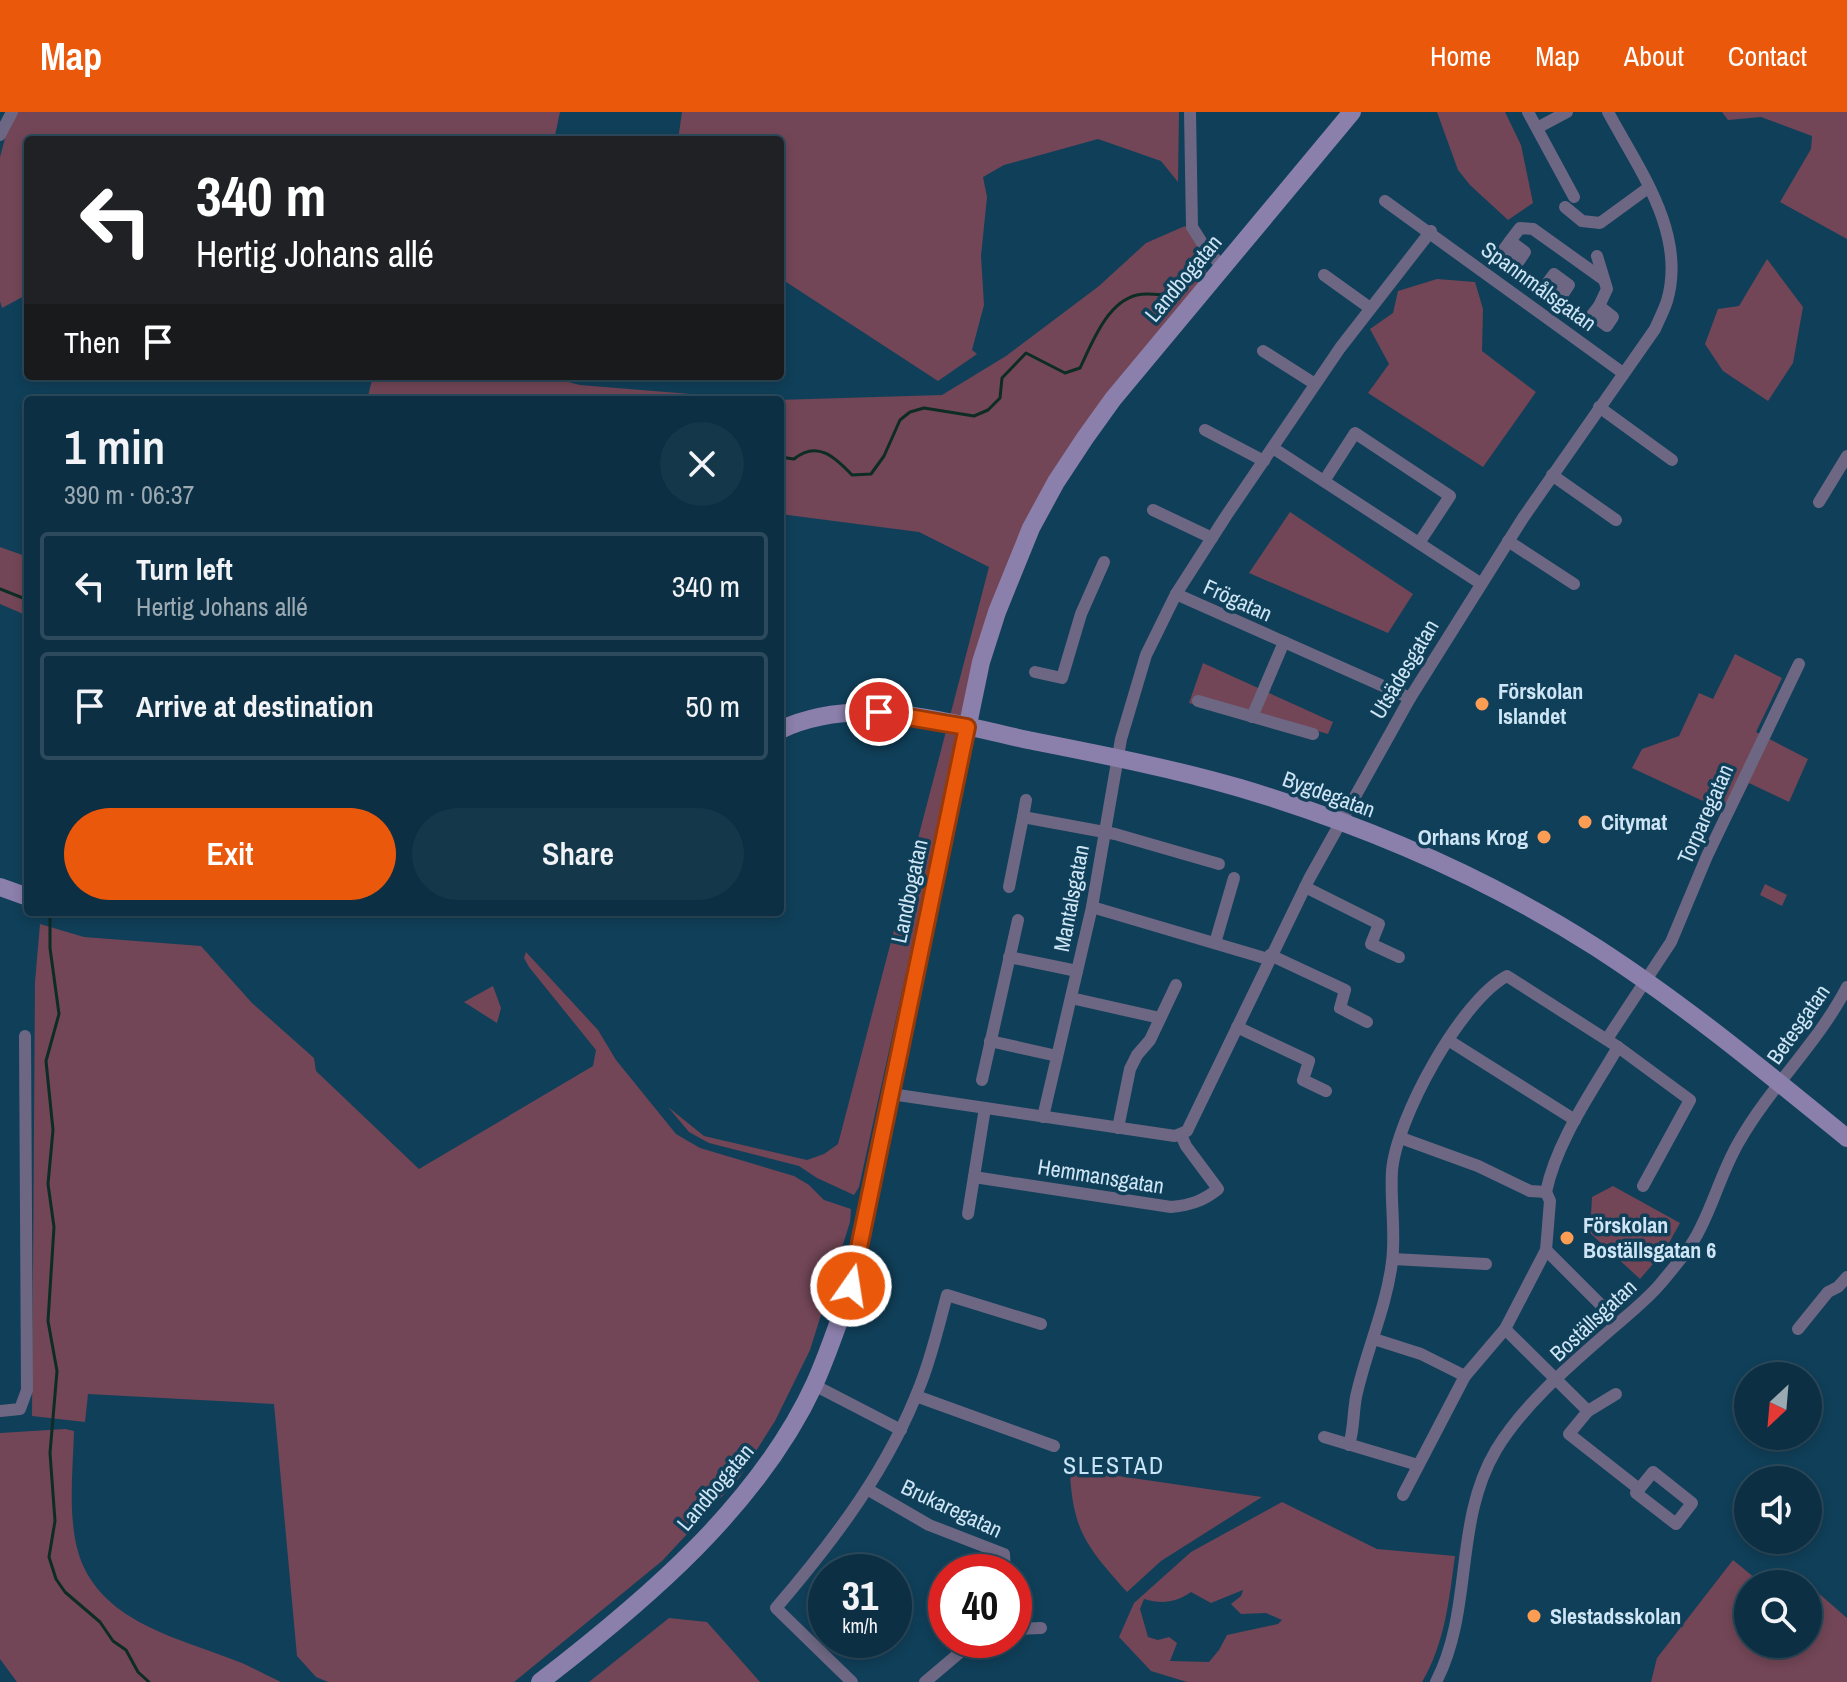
<!DOCTYPE html>
<html lang="en">
<head>
<meta charset="utf-8">
<style>
	:root { --surface:#0c2f43; --page:#15374a; --text:#f1f3f6; --muted:#9aa9b2; --line:#2c4a5c; --accent:#ea580c }
	body { margin:0; font-family:"Archivo Narrow",sans-serif; background:var(--page); color:var(--text); height:100vh; display:flex; flex-direction:column; font-size:30px; white-space:nowrap }
	* { box-sizing:border-box; margin:0 }
	p { font-size:26px; color:var(--muted) }
	.icon { flex:none; width:44px; height:44px; fill:none; stroke:currentColor; stroke-width:2; stroke-linecap:round; stroke-linejoin:round }
	.map { position:relative; flex:1; overflow:hidden }
	.drawer { position:absolute; left:24px; top:284px; width:760px; height:520px; display:flex; flex-direction:column; background:var(--surface); border-radius:8px; box-shadow:0 4px 12px #0003,0 0 0 2px var(--line) }
	.drawer>* { flex:none }
	.banner { position:absolute; left:24px; top:24px; width:760px; height:244px; border-radius:8px; box-shadow:0 4px 12px #0003,0 0 0 2px var(--line); background:#202124; color:#fff; overflow:hidden }
	.needle { width:52px; rotate:206deg }
	.controls { position:absolute; left:1734px; top:1250px; display:grid; gap:16px }
	.controls a { display:grid; place-items:center; width:88px; height:88px; border-radius:50%; background:var(--surface); box-shadow:0 4px 12px #0003,0 0 0 2px var(--line); font-size:40px }
	.speed { position:absolute; left:808px; top:1442px; display:flex; gap:16px; font-size:40px; font-weight:700; text-align:center }
	.speed>* { display:grid; place-content:center; width:104px; height:104px; border-radius:50%; background:var(--surface); box-shadow:0 4px 12px #0003,0 0 0 2px var(--line); line-height:1 }
	.speed small { font-size:20px; font-weight:400 }
	.speed .limit { border:12px solid #d22; background:#fff; color:#111 }
	.pin { position:absolute; display:grid; place-items:center; width:68px; height:68px; color:#fff; margin:-34px; border:4px solid #fff; border-radius:50%; box-shadow:0 2px 8px #0007 }
	.me { position:absolute; width:88px; margin:-44px; rotate:13deg; stroke-linejoin:round; filter:drop-shadow(0 0 6px #0008) }
	.turn { display:flex; align-items:center; gap:28px; height:168px; padding:0 40px; font-size:36px }
	.turn .icon { width:104px; height:104px; stroke-width:2.5 }
	.turn b { display:block; font-size:56px; line-height:68px }
	.then { display:flex; align-items:center; height:76px; padding:0 40px; background:#0003; gap:16px; font-size:30px }
	.round { display:grid; place-items:center; flex:none; width:84px; height:84px; border-radius:42px; background:var(--page) }
	.head { display:flex; align-items:center; justify-content:space-between; height:136px; padding:0 40px }
	h1 { font-size:48px; font-weight:600; line-height:60px }
	.primary-button { display:flex; gap:16px; margin-top:auto; padding:16px 40px }
	.primary-button a { flex:1; height:92px; border-radius:48px; background:var(--accent); color:#fff; font-size:32px; font-weight:600; line-height:92px; text-align:center }
	.primary-button a+a { background:var(--page); color:var(--text) }
	ul { padding:0; list-style:none }
	li { display:flex; align-items:center; gap:24px; height:108px; margin:0 16px 12px; padding:0 24px; border:4px solid var(--line); border-radius:8px }
	li div { flex:1 }
	li b { display:block; font-size:30px }
	li em { font-style:normal }
	header { display:flex; align-items:center; gap:48px; box-sizing:border-box; height:112px; padding:0 40px; background:var(--accent); color:#fff }
	header strong { font-size:38px }
	nav { display:flex; gap:44px; margin-inline-start:auto; font-size:28px }
	.map>svg:first-child { display:block }
	.green { fill:#724656; fill-rule:evenodd }
	.lines { fill:none; stroke-linecap:round; stroke-linejoin:round }
	.stream { stroke:#0d2c25; stroke-width:3 }
	.street { stroke:#6e6783; stroke-width:12 }
	.secondary { stroke:#8b7fab; stroke-width:18 }
	.route-casing { stroke:#983908; stroke-width:20 }
	.route { stroke:#ea580c; stroke-width:14 }
	.poi-dot { fill:#fc9d53; stroke:#103f59; stroke-width:3 }
	.labels { text-anchor:middle; dominant-baseline:central; stroke-width:7; stroke-linejoin:round; paint-order:stroke }
	.street-label { font-size:22px; fill:#cde5f4; stroke:#103f59 }
	.poi-label { font-size:22px; font-weight:bold; fill:#cde5f4; stroke:#103f59; text-anchor:start }
	.neighbourhood-label { font-size:24px; letter-spacing:2px; fill:#c9e5f8; stroke:#103f59 }
</style>
</head>
<body>
<header>
<strong>Map</strong>
<nav><a>Home</a><a>Map</a><a>About</a><a>Contact</a></nav>
</header>
<div class="map">
<svg width="1847" height="1570" viewBox="0 0 1847 1570">
	<rect width="100%" height="100%" fill="#103f59"/>
	<!-- green -->
	<g class="green">
		<path d="M12 0H560L554 28H28V182L2 196 0 189V45Z"/>
		<path d="M682 0H1179L1178 70 1161 49 1098 27 1004 53 983 65 987 85 981 144 984 193 972 238 977 242 938 269 780 166V28H678Z"/>
		<path d="M1437 0H1505L1521 33 1533 91 1508 108 1470 73 1458 58Z"/>
		<path d="M1722 0H1847V127L1780 90 1811 37 1812 24 1761 5 1728 8Z"/>
		<path d="M1185 114 1199 133 1207 163 1120 269 980 525 859 1075 854 1083 817 1066 799 1054 709 1031 689 1020 668 995 704 1024 807 1048 824 1042 838 1032 989 455 919 420 780 402V288H777L942 283 1006 244 1099 174 1146 131Z"/>
		<path d="M1767 147 1803 195 1793 251 1768 289 1723 259 1705 232 1718 197 1739 194Z"/>
		<path d="M1437 167 1475 170 1483 197 1482 239 1536 280 1483 355 1368 281 1389 252 1370 217 1393 201 1398 179Z"/>
		<path d="M373 264H546L580 273 765 288H367Z"/>
		<path d="M1290 400 1413 482 1388 521 1249 461Z"/>
		<path d="M0 435 28 445V504L0 492Z"/>
		<path d="M1735 542 1782 566 1756 620 1808 647 1789 690 1749 671 1733 703 1632 656 1642 637 1679 624 1699 581 1713 587Z"/>
		<path d="M1203 551 1333 610 1328 622 1196 584 1193 592 1189 591Z"/>
		<path d="M1765 772 1787 783 1782 794 1760 783Z"/>
		<path d="M40 812 84 825 201 834 252 891 314 946 316 959 419 1057 593 954 596 938 529 855 524 846 526 840 598 918 616 948 676 1022 700 1036 794 1064 809 1073 824 1088 851 1097 850 1110 810 1238 775 1309 739 1366 662 1449 514 1570H328L316 1565 297 1544 274 1292 88 1282 85 1310 32 1304 35 870Z"/>
		<path d="M493 874 501 896 497 911 464 890Z"/>
		<path d="M1613 1074 1680 1111 1665 1138 1640 1167 1590 1121 1592 1085Z"/>
		<path d="M65 1317 74 1319C73 1356 68 1399 77 1436 96 1511 181 1526 242 1551 255 1557 268 1564 281 1570H17L0 1547V1321Z"/>
		<path d="M1070 1361 1105 1362 1262 1385 1161 1449 1127 1480C1089 1437 1073 1421 1070 1361Z"/>
		<path d="M1282 1390 1377 1437 1455 1444C1449 1488 1445 1531 1422 1570H1187L1151 1559 1119 1525 1134 1491 1191 1440ZM1243 1478 1241 1484 1231 1492 1241 1502 1266 1501 1282 1508 1278 1512 1227 1523 1219 1538 1209 1550 1170 1549 1177 1531 1169 1525 1158 1528 1148 1525 1140 1497 1144 1487C1162 1492 1175 1491 1191 1480L1211 1491Z"/>
		<path d="M1733 1448 1761 1471 1781 1469 1791 1458 1808 1472H1748V1532H1808V1472L1847 1506V1570H1651L1657 1546Z"/>
		<path d="M669 1506 707 1510 760 1570H589Z"/>
	</g>
	<g class="lines">
		<!-- stream -->
		<g class="stream">
			<path d="M780 345 794 347C817 328 835 345 852 363L871 362 884 344 900 308 910 300 924 296 974 304 988 298 1000 286 1002 266 1026 241 1065 261 1080 256C1092 231 1107 190 1137 183 1150 180 1159 185 1174 181"/>
			<path d="M0 477 28 488"/>
			<path d="M50 800V836L59 902 46 949 53 1018 48 1072 54 1115 48 1209 57 1259 50 1341 55 1409 49 1445 56 1467 65 1480 100 1510 113 1529 126 1538 138 1560 149 1570"/>
		</g>
		<!-- street -->
		<g class="street">
			<path d="M1190 0 1192 115 1206 137 1223 155"/>
			<path d="M1528 0 1574 85"/>
			<path d="M1537 16 1567 0"/>
			<path d="M0 23 12 0"/>
			<path d="M1385 89 1623 261"/>
			<path d="M1565 95 1582 109 1600 111 1648 76"/>
			<path d="M1510 129 1520 116 1533 117 1603 167"/>
			<path d="M1510 129 1525 140 1519 149 1504 137Z"/>
			<path d="M1597 144 1607 177 1599 194"/>
			<path d="M1554 162 1569 173 1563 182 1548 170Z"/>
			<path d="M1324 163 1370 196"/>
			<path d="M1599 194 1613 205 1607 214 1592 203Z"/>
			<path d="M1263 239 1315 272"/>
			<path d="M1599 295 1672 348"/>
			<path d="M1205 318 1264 349"/>
			<path d="M1273 336 1480 471"/>
			<path d="M1552 363 1616 408"/>
			<path d="M1324 369 1355 321 1450 384 1419 431"/>
			<path d="M1819 390 1847 344"/>
			<path d="M1153 398 1212 426"/>
			<path d="M1508 429 1574 472"/>
			<path d="M1176 482 1410 586"/>
			<path d="M1035 560 1062 566 1081 502 1104 450"/>
			<path d="M1198 589 1313 622"/>
			<path d="M1252 605 1284 530"/>
			<path d="M1026 688 1023 705 1115 722 1219 752"/>
			<path d="M1009 775 1023 705"/>
			<path d="M1305 775 1379 812 1371 832 1399 845"/>
			<path d="M1092 795 1268 847"/>
			<path d="M1215 831 1234 766"/>
			<path d="M1270 843 1345 878 1340 896 1367 910"/>
			<path d="M1009 845 1077 859"/>
			<path d="M1071 886 1160 906"/>
			<path d="M1237 915 1309 949 1303 968 1326 979"/>
			<path d="M1607 927 1671 830 1707 744 1799 552"/>
			<path d="M1448 928 1575 1008"/>
			<path d="M990 929 1057 944"/>
			<path d="M982 968 1018 808"/>
			<path d="M891 982 1175 1024 1187 1019 1309 767 1410 586 1523 406 1655 217C1659 208 1664 198 1667 189 1687 121 1638 56 1608 0"/>
			<path d="M1043 1005 1092 795 1121 627 1146 543 1176 482 1226 404 1340 236 1431 119"/>
			<path d="M1118 1016 1130 957 1137 943 1150 928 1176 873"/>
			<path d="M1401 1026 1478 1054 1530 1079 1546 1080"/>
			<path d="M974 1065 1171 1095C1191 1093 1203 1089 1218 1077L1186 1034 1181 1023"/>
			<path d="M1546 1080C1557 1028 1592 980 1618 935"/>
			<path d="M968 1102 985 996"/>
			<path d="M1546 1138 1604 1196"/>
			<path d="M1393 1147 1486 1152"/>
			<path d="M1505 1217 1588 1299 1569 1322 1639 1377"/>
			<path d="M1798 1217 1828 1180 1838 1175 1847 1165"/>
			<path d="M1374 1227 1421 1242 1465 1264"/>
			<path d="M814 1273 901 1318"/>
			<path d="M916 1284 1054 1334"/>
			<path d="M0 1299 20 1297 27 1278 25 924"/>
			<path d="M1588 1299 1616 1282"/>
			<path d="M1324 1325 1418 1353"/>
			<path d="M1349 1333C1354 1317 1353 1301 1356 1285 1366 1239 1386 1197 1392 1150 1396 1120 1390 1089 1392 1059 1396 1007 1461 888 1507 864L1618 935 1690 988 1643 1074"/>
			<path d="M1653 1360 1692 1391 1676 1412 1636 1381Z"/>
			<path d="M867 1377 929 1413 1004 1442 1005 1460"/>
			<path d="M1403 1383 1465 1264 1505 1217 1546 1138 1550 1089 1546 1080"/>
			<path d="M1014 1517 1041 1516"/>
			<path d="M852 1570 776 1496C835 1427 889 1356 921 1271 932 1243 939 1212 947 1183L1041 1212"/>
			<path d="M925 1570 964 1537 982 1528"/>
			<path d="M1436 1570C1474 1496 1453 1411 1496 1338 1523 1293 1569 1254 1608 1220 1626 1204 1646 1189 1661 1171 1675 1154 1691 1136 1700 1117 1715 1088 1723 1056 1740 1028 1771 974 1818 931 1847 875"/>
		</g>
		<!-- secondary -->
		<g class="secondary">
			<path d="M780 618C859 581 948 611 1028 628 1099 642 1171 656 1240 676 1364 713 1488 766 1597 836 1685 893 1766 960 1847 1026"/>
			<path d="M0 775 28 785"/>
			<path d="M540 1570C645 1489 759 1393 815 1271 829 1239 840 1207 851 1174L981 550 997 500 1031 416 1056 370 1085 326 1113 287 1352 0"/>
		</g>
	</g>
	<g class="lines">
		<!-- route casing -->
		<g class="route-casing">
			<path id="route" d="M851 1174 967 615 879 600"/>
		</g>
		<!-- route -->
		<use href="#route" class="route"/>
	</g>
	<!-- markers -->
	<g class="poi-dot">
		<circle cx="1482" cy="592" r="8"/>
		<circle cx="1585" cy="710" r="8"/>
		<circle cx="1544" cy="725" r="8"/>
		<circle cx="1567" cy="1126" r="8"/>
		<circle cx="1534" cy="1504" r="8"/>
	</g>
	<g class="labels">
		<!-- street labels -->
		<g class="street-label">
			<text transform="translate(1183 166) rotate(-50)">Landbogatan</text>
			<text transform="translate(1539 174) rotate(36)">Spannmålsgatan</text>
			<text transform="translate(1238 488) rotate(24)">Frögatan</text>
			<text transform="translate(1404 557) rotate(-59)">Utsädesgatan</text>
			<text transform="translate(1329 682) rotate(20)">Bygdegatan</text>
			<text transform="translate(1705 702) rotate(-66)">Torparegatan</text>
			<text transform="translate(909 779) rotate(-78)">Landbogatan</text>
			<text transform="translate(1071 786) rotate(-79)">Mantalsgatan</text>
			<text transform="translate(1798 912) rotate(-55)">Betesgatan</text>
			<text transform="translate(1101 1064) rotate(9)">Hemmansgatan</text>
			<text transform="translate(1593 1208) rotate(-43)">Boställsgatan</text>
			<text transform="translate(715 1375) rotate(-50)">Landbogatan</text>
			<text transform="translate(952 1396) rotate(25)">Brukaregatan</text>
		</g>
		<!-- poi labels -->
		<g class="poi-label">
			<text x="1498" y="579">Förskolan<tspan x="1498" dy="25">Islandet</tspan></text>
			<text x="1601" y="710">Citymat</text>
			<text x="1528" y="725" text-anchor="end">Orhans Krog</text>
			<text x="1583" y="1113">Förskolan<tspan x="1583" dy="25">Boställsgatan 6</tspan></text>
			<text x="1550" y="1504">Slestadsskolan</text>
		</g>
		<!-- neighbourhood labels -->
		<g class="neighbourhood-label">
			<text x="1114" y="1353">SLESTAD</text>
		</g>
	</g>
</svg>
<div class="controls">
<a><svg class="needle" viewBox="-14 -14 28 28"><path d="M0-13l5 13h-10z" fill="#e53935"/><path d="M0 13l5-13h-10z" fill="#9aa9b2"/></svg></a>
<a><svg class="icon" aria-label="sound" viewBox="0 0 24 24"><path d="M4 9h4l5-4v14l-5-4H4zM17 9q2 3 0 6"/></svg></a>
<a><svg class="icon" aria-label="search" viewBox="0 0 24 24"><circle cx="10" cy="10" r="6"/><path d="M15 15l6 6"/></svg></a>
</div>
<div class="speed"><div>31<small>km/h</small></div><div class="limit">40</div></div>
<div class="pin" style="left:879px;top:600px;background:#d93025"><svg class="icon" aria-label="arrive" viewBox="0 0 24 24"><path d="M6 21V4h12l-3 4 3 4H6"/></svg></div>
<svg class="me" style="left:851px;top:1174px" viewBox="-20 -20 40 40"><circle r="17" fill="#ea580c" stroke="#fff" stroke-width="3"/><path d="M0-11L8 9 0 5-8 9z" fill="#fff"/></svg>
<div class="banner">
<div class="turn"><svg class="icon" aria-label="left" viewBox="0 0 24 24"><path d="M17 20v-9H6M10 6l-5 5 5 5"/></svg><div><b>340 m</b>Hertig Johans allé</div></div>
<div class="then">Then<svg class="icon" aria-label="arrive" viewBox="0 0 24 24"><path d="M6 21V4h12l-3 4 3 4H6"/></svg></div>
</div>
<section class="drawer">
<div class="head"><div><h1>1 min</h1><p>390 m · 06:37</p></div><a class="round"><svg class="icon" aria-label="close" viewBox="0 0 24 24"><path d="M6 6l12 12M18 6L6 18"/></svg></a></div>
<ul>
<li><svg class="icon" aria-label="left" viewBox="0 0 24 24"><path d="M17 20v-9H6M10 6l-5 5 5 5"/></svg><div><b>Turn left</b><p>Hertig Johans allé</p></div><em>340 m</em></li>
<li><svg class="icon" aria-label="arrive" viewBox="0 0 24 24"><path d="M6 21V4h12l-3 4 3 4H6"/></svg><div><b>Arrive at destination</b></div><em>50 m</em></li>
</ul>
<div class="primary-button"><a>Exit</a><a>Share</a></div>
</section>
</div>
</body>
</html>
